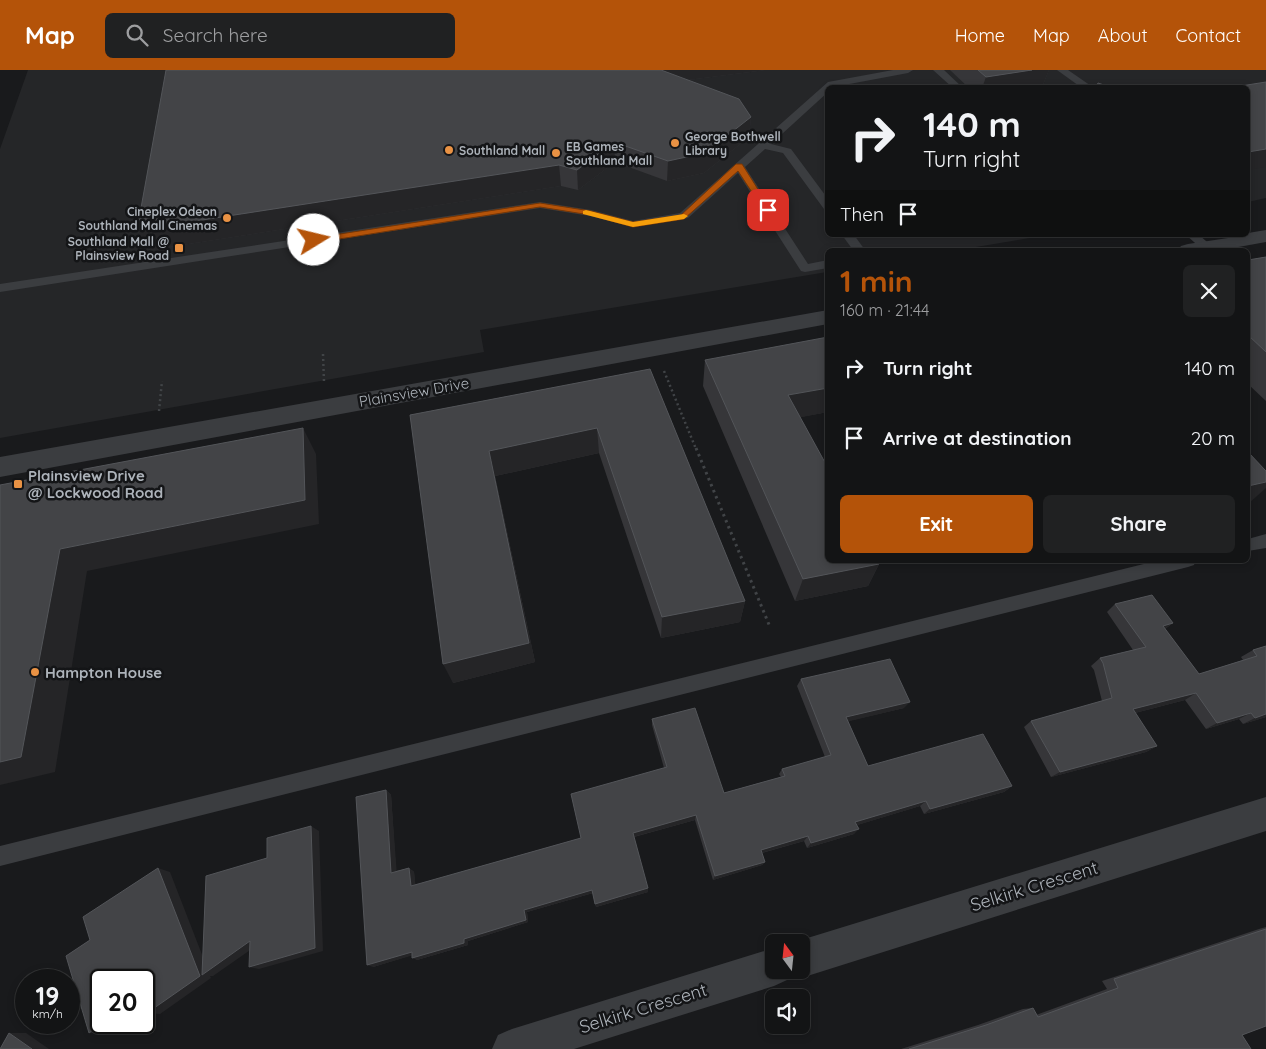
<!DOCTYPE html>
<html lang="en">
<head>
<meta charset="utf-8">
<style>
	:root { --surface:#131415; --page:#202122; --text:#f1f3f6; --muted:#9d9ea0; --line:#323334; --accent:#b45309 }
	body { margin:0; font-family:Quicksand,sans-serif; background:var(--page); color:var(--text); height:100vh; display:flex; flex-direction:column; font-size:19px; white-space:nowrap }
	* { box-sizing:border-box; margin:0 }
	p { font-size:16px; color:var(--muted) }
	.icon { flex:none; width:28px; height:28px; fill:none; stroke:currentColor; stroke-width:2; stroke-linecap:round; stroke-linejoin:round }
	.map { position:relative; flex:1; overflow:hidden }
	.panel { position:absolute; left:825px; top:178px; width:425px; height:315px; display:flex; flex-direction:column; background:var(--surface); border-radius:8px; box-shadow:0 2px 8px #0003,0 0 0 1px var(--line) }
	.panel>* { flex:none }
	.top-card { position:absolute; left:825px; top:15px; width:425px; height:152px; border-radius:8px; box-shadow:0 2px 8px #0003,0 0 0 1px var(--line); background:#131415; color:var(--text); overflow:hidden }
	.needle { width:32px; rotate:345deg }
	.buttons { position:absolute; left:765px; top:864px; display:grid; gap:10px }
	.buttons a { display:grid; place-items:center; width:45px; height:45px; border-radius:8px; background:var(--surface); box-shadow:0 2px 8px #0003,0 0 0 1px var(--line); font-size:25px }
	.speed { position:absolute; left:15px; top:899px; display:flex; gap:10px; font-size:25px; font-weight:700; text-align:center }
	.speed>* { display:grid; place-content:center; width:65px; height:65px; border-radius:50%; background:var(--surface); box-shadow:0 2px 8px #0003,0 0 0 1px var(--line); line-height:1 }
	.speed small { font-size:12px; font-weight:400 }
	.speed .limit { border:2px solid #111; border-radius:8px; background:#fff; color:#111 }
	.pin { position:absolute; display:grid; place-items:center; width:42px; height:42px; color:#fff; margin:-21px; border-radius:10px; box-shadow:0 2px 8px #0006 }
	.me { position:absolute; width:55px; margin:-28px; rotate:81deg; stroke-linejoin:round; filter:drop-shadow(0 0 4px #0008) }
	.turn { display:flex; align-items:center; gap:18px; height:105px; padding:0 15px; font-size:22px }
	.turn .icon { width:65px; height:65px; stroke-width:2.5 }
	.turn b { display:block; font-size:35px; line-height:42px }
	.then { display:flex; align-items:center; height:48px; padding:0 15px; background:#0003; gap:10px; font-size:19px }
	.round { display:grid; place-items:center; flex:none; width:52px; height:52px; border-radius:8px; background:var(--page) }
	.overview { display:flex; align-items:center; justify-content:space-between; height:85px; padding:0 15px }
	h1 { font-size:30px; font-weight:700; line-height:38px; color:var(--accent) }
	.button { display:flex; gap:10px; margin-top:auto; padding:10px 15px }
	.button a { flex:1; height:58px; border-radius:8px; background:var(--accent); color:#fff; font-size:20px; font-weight:700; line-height:58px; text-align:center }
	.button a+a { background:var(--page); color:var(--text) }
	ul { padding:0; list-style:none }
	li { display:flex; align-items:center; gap:15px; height:70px; padding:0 15px }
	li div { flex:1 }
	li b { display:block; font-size:19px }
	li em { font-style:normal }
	header { display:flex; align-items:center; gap:30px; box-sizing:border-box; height:70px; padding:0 25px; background:var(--accent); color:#fff }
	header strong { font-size:24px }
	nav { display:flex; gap:28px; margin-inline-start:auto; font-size:18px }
	.search { width:350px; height:45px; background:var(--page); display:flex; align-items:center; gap:12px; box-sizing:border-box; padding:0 18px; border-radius:8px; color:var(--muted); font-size:19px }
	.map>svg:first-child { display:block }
	.built { fill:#252628 }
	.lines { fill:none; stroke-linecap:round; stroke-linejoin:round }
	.path-far1 { stroke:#414447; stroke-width:2.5; stroke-dasharray:2 3; stroke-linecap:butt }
	.path { stroke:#414447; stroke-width:3; stroke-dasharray:2.5 4; stroke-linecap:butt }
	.lane { fill:#3b3d40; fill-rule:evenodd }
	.street { fill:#3b3d40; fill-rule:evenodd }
	.wall { fill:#363639 }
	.shaded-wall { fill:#252527 }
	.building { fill:#434447; stroke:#535559 }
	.route { fill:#b45309; stroke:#753606 }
	.slow { fill:#f59e0b }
	.poi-dot { fill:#e99244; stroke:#141517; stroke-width:2 }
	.labels { text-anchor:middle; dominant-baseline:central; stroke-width:5; stroke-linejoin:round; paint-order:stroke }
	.far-poi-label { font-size:12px; font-weight:bold; fill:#adb3ba; stroke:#141517; text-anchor:start }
	.street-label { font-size:15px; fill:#adb3ba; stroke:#141517 }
	.poi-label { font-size:15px; font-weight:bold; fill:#adb3ba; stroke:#141517; text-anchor:start }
	.near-street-label { font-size:18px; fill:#adb3ba; stroke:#141517 }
</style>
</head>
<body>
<header>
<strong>Map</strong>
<div class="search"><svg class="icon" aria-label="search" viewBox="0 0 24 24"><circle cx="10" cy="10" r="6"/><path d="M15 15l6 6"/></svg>Search here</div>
<nav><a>Home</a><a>Map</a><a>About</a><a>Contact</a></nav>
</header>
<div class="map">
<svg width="1266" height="979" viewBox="0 0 1266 979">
	<rect width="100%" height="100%" fill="#191a1c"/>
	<!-- built -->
	<path class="built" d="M28 0H1266V128L1248 132V18H828V165H1048L958 180H828L827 202 480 260 484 282 0 368V79Z"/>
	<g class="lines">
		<!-- path-far1 -->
		<g class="path-far1">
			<path d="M323 284 324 312"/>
			<path d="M664 301 696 379"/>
			<path d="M159 341 162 311"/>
		</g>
		<!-- path -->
		<path class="path" d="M696 378 770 557"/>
		<!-- lane -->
		<g class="lane">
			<path d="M893 0H913L908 3 828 18V22L771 74 791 79 828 129V140L824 139 783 83 765 79 745 97 808 194 828 190V198L805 202 801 201 738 103 688 148 684 149 633 157 590 146 540 138 0 222V214L540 132 591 140 633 151 680 143 828 12Z"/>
			<path d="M933 0H944L963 18H953Z"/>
			<path d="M1057 0H1068L1094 18H1082Z"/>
			<path d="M842 165H854L865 180H853Z"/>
			<path d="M1186 165H1199L1213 177 1211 180H1203Z"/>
			<path d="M1266 464V478L1248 481V469Z"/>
			<path d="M1160 490H1196L1194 495 1188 497 0 796V776Z"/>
		</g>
		<!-- street -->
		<g class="street">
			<path d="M1266 160V172L1222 180H1178L1181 176 1188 174 1248 165V163Z"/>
			<path d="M828 240V254L0 407V387Z"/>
			<path d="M1266 727V761L801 908 790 903 787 910 774 916 574 979H492L498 965 512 959 774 878V900H801V872H796L801 870Z"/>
		</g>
	</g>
	<!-- wall -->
	<g class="wall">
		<path d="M166 0H765L688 10 751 47 749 67 704 103 667 111 615 92 578 120 561 116 150 180 137 160Z"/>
		<path d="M950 0H1049L1042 17 1038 18H969Z"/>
		<path d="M1266 187V331L1248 314V190Z"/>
		<path d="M705 290 828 342 800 347 879 494 868 516 795 531 703 316Z"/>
		<path d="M650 299 745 531 740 552 661 568 599 383 495 406 535 592 453 613 410 345Z"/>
		<path d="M1115 534 1173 553 1165 559 1199 604 1243 590 1241 587 1253 580 1266 576V647L1243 654 1239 649 1206 659 1185 630 1135 643 1157 676 1146 682 1051 707 1024 657 1031 651 1102 631 1094 600 1091 596 1100 588 1133 580 1107 542Z"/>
		<path d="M801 609 904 638 848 651 868 696 1012 716 1004 722 924 744 920 736 857 755 854 764 807 778 804 771 762 783 765 792 762 795 713 810 695 750 634 767 648 822 596 837 593 823 527 842 528 852 468 871V875L417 890 412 885 373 897 386 720 391 725 396 801 409 798 414 802 415 815 581 768 664 698 652 655V649L724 723 781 707 779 704 782 699 825 687 797 616Z"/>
		<path d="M1266 857V956L1242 965 1251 979H901L978 955 1023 939 1033 938 1036 945 1107 919 1102 911 1259 859Z"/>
	</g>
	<!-- shaded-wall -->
	<g class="shaded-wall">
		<path d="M649 0H765L649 15Z"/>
		<path d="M1032 0H1049L1042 17 982 18 986 7Z"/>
		<path d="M751 47 749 67 704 103 667 111 668 91Z"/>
		<path d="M614 72 615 92 578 120 577 100Z"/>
		<path d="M1266 79V97L1248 100V82Z"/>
		<path d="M559 95 561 116 150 180 137 160Z"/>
		<path d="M828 318V342L782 351 788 325Z"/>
		<path d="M303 358 316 384 319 454 87 501 55 702 0 715V692L60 479Z"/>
		<path d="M597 358 599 383 495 406 535 592 453 613 443 594 489 381Z"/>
		<path d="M1266 412V418L1248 434V416Z"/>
		<path d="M981 490H992L979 493Z"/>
		<path d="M879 494 868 516 795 531 803 509Z"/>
		<path d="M745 531 740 552 661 568 662 547Z"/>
		<path d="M1173 553 1163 560V556Z"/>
		<path d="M1196 623 1185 630 1123 646 1133 639Z"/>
		<path d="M910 632 904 638 842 653 846 647Z"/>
		<path d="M1251 643 1239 649 1206 659 1217 653Z"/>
		<path d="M1266 644V647L1243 654 1255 648Z"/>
		<path d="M1157 676 1146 682 1051 707 1060 702Z"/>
		<path d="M1012 716 1004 722 924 744 930 739Z"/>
		<path d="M386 720 391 725 397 806 391 803Z"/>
		<path d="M926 731 920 736 851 757 855 752Z"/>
		<path d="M696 745 695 750 633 767V763Z"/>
		<path d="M311 756 319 761 323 881 259 899 249 897Z"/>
		<path d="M859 759 854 764 807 778 811 773Z"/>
		<path d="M808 766 804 771 758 784 761 780Z"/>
		<path d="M765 792 762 795 713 810 715 806Z"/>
		<path d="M158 798 170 802 208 900 250 871 259 874 213 906H210L211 908 160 944 147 943Z"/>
		<path d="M409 798 414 802 416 820 411 816Z"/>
		<path d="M648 818V822L596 837 595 834Z"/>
		<path d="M592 820 593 823 527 842 528 852 468 871V875L417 890 412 888 464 869 524 840Z"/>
		<path d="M412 882 417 884 373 897 367 895Z"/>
		<path d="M104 952H119L104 963H89Z"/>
		<path d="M9 963H26L49 979H32Z"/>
	</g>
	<!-- building -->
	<g class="building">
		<path d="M166 0H661L739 29 751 47 705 83 668 91 614 72 577 100 559 95 137 160Z"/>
		<path d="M978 0H1032L986 7Z"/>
		<path d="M1266 12V79L1248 82V18H1228Z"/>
		<path d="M1098 13 1113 18H1095Z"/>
		<path d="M1266 187V282L1248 265V190Z"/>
		<path d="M828 267V318L788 325 828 398V490H877L879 494 803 509 705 290Z"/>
		<path d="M650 299 745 531 662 547 597 358 489 381 529 573 443 594 410 345Z"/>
		<path d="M303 358 305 430 60 479 21 687 0 692V415Z"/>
		<path d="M1248 382 1266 401V412L1248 416Z"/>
		<path d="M1152 525 1173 553 1163 556 1199 604 1257 586 1253 580 1266 576V644L1255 648 1251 643 1217 653 1196 623 1133 639 1157 676 1060 702 1031 651 1112 628 1103 593 1100 588 1146 577 1115 534Z"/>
		<path d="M890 589 910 632 846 647 868 696 983 664 1012 716 930 739 926 731 855 752 859 759 811 773 808 766 761 780 765 792 715 806 696 745 633 763 648 818 595 834 592 820 524 840 526 850 464 869V873L412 888V882L367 895 356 727 386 720 391 803 409 798 411 816 581 768 571 724 667 697 652 649 695 638 724 723 785 706 782 699 831 685 801 609Z"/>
		<path d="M311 756 315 878 249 897 250 871 202 905 206 806 267 788V768Z"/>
		<path d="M158 798 200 906 147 943 144 935V910H101V952H104L89 963 66 886 90 870 83 847Z"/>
		<path d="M1266 859V956L1242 965 1251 979H909L986 955 1033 938 1038 947 1118 918 1114 909Z"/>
		<path d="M9 963 32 979H0Z"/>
	</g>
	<!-- route -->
	<path class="route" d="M736 94H742L771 140 770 142H765L738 101 684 149 633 157 590 145 540 137 314 173 310 170 314 168 540 133 591 141 633 152 681 145Z"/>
	<!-- slow -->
	<path class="slow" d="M586 140 633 152 684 144 688 146 684 149 633 157 583 144V141Z"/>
	<!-- markers -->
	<g class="poi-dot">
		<circle cx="675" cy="73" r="5"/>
		<circle cx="449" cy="80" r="5"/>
		<circle cx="556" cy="83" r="5"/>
		<circle cx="227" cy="148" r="5"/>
		<rect x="174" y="173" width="10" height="10" rx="2.5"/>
		<rect x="13" y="409" width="10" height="10" rx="2.5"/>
		<circle cx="35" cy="602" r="5"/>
	</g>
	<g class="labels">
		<!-- far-poi labels -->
		<g class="far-poi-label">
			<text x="685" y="66">George Bothwell<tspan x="685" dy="14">Library</tspan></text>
			<text x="566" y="76">EB Games<tspan x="566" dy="14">Southland Mall</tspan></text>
			<text x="459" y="80">Southland Mall</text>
			<text x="217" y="141" text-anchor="end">Cineplex Odeon<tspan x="217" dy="14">Southland Mall Cinemas</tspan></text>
			<text x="169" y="171" text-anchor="end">Southland Mall @<tspan x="169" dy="14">Plainsview Road</tspan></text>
		</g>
		<!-- street labels -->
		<g class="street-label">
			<text transform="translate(414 322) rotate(-10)">Plainsview Drive</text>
		</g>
		<!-- poi labels -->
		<g class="poi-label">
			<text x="28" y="405">Plainsview Drive<tspan x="28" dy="17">@ Lockwood Road</tspan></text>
			<text x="45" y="602">Hampton House</text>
		</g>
		<!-- near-street labels -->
		<g class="near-street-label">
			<text transform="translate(1034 816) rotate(-17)">Selkirk Crescent</text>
			<text transform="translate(643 938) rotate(-17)">Selkirk Crescent</text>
		</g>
	</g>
</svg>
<div class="buttons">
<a><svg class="needle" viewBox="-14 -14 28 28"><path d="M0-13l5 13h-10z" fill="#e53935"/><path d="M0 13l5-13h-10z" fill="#9d9ea0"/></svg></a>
<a><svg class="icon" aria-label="sound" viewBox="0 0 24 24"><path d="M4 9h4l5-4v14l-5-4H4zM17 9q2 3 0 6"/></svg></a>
</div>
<div class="speed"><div>19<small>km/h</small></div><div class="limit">20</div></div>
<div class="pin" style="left:768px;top:140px;background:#d93025"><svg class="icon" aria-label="arrive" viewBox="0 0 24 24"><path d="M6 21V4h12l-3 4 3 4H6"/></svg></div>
<svg class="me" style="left:314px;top:170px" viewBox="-20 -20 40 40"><circle r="19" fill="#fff"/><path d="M0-13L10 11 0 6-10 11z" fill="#b45309"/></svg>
<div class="top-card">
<div class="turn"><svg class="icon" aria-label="right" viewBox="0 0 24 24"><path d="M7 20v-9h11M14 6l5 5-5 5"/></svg><div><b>140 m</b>Turn right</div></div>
<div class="then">Then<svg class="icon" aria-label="arrive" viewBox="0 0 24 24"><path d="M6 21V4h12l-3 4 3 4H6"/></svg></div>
</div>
<section class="panel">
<div class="overview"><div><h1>1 min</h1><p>160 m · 21:44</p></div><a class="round"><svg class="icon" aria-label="close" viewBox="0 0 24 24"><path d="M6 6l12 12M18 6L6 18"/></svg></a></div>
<ul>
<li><svg class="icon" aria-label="right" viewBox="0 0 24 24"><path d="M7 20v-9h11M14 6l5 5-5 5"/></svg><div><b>Turn right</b></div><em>140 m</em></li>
<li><svg class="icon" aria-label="arrive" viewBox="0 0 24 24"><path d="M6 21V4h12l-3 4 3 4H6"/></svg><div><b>Arrive at destination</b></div><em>20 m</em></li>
</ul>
<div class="button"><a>Exit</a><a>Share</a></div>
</section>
</div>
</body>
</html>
